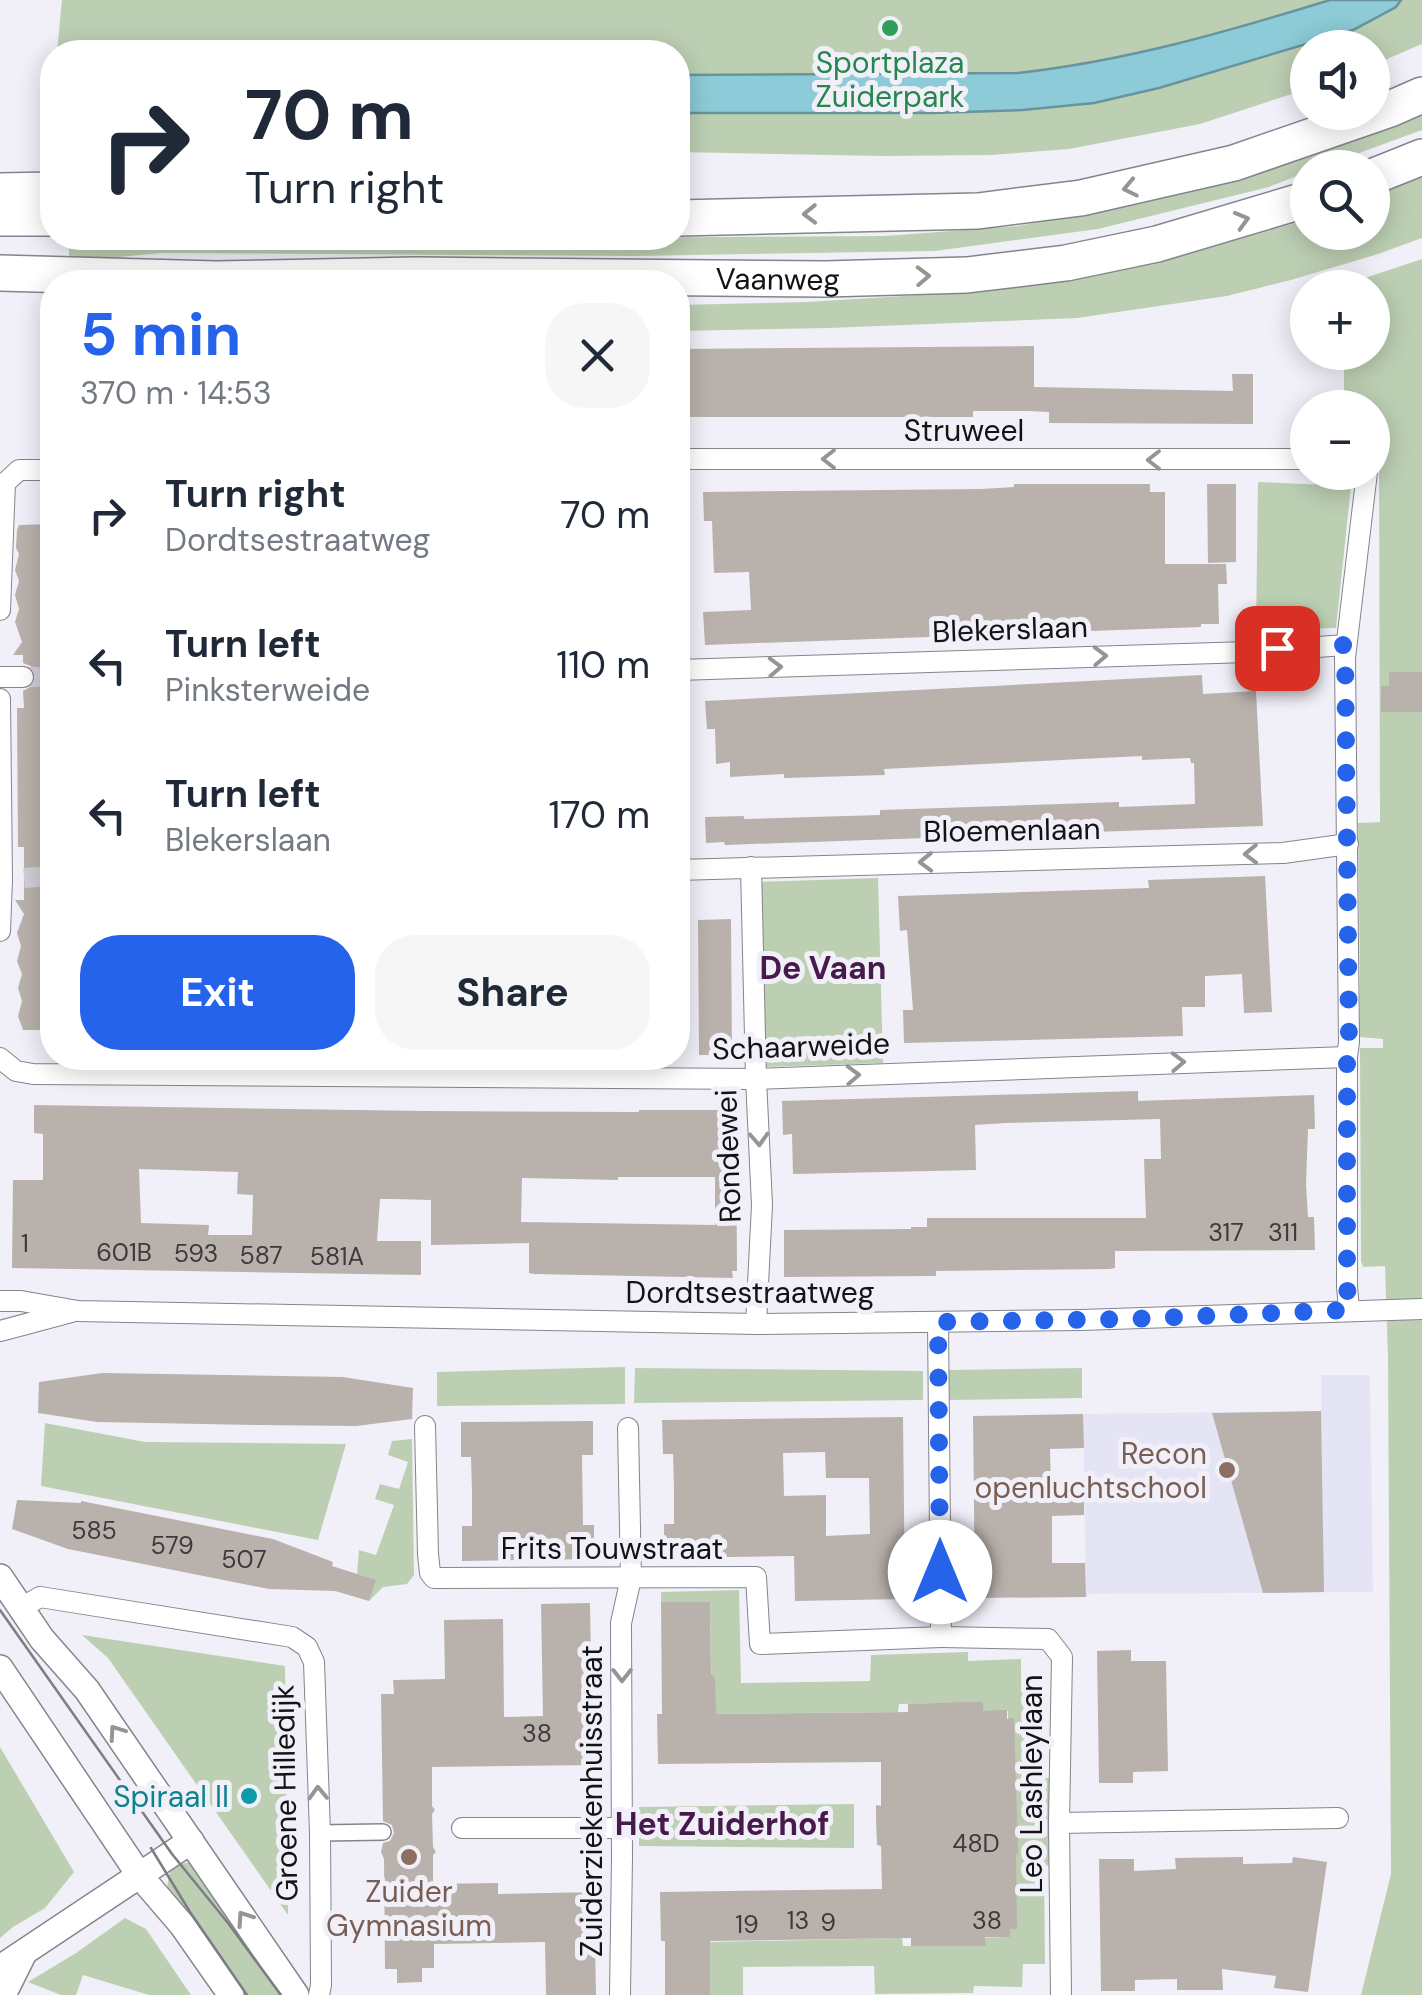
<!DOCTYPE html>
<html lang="en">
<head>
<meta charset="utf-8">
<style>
	:root { --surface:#fff; --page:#f6f6f7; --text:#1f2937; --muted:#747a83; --accent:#2563eb }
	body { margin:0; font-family:"DM Sans",sans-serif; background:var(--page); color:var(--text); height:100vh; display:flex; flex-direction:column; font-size:38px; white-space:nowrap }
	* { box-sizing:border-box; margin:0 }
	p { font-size:32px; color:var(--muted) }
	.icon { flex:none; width:55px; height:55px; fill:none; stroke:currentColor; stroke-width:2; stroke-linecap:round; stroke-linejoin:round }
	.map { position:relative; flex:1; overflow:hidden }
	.side { position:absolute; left:40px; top:270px; width:650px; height:800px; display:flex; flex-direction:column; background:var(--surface); border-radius:40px; box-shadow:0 5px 25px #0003 }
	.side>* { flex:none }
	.guide { position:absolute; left:40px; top:40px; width:650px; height:210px; border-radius:40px; box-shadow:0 5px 25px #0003; background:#fff; color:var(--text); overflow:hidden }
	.fabs { position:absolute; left:1290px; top:30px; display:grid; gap:20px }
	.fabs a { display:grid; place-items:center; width:100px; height:100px; border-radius:50%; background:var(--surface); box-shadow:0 5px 25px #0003; font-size:50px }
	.pin { position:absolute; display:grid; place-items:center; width:85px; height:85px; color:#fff; margin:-42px; border-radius:20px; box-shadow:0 5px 15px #0006 }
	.me { position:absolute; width:110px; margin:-55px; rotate:0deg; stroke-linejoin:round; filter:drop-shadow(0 0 8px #0008) }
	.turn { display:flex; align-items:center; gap:35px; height:210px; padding:0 40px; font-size:45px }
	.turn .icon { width:130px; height:130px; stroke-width:2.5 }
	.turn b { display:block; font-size:70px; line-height:85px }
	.round { display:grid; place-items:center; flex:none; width:105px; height:105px; border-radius:40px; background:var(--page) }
	.headline { display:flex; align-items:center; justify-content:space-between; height:170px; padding:0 40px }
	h1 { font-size:60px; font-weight:700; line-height:75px; color:var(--accent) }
	.cta { display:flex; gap:20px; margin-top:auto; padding:20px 40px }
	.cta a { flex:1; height:115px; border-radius:40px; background:var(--accent); color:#fff; font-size:40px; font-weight:700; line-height:115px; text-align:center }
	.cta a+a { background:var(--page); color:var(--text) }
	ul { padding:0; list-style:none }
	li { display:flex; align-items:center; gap:30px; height:150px; padding:0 40px }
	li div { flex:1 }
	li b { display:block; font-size:38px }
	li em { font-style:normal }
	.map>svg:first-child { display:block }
	.built { fill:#e5e4f5 }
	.green { fill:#bccfb3 }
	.water { fill:#8ccbd7; stroke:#68949d; stroke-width:2.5 }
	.building { fill:#b9b1ac; fill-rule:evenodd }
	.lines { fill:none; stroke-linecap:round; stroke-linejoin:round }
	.minor-tunnel { stroke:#d0cfd7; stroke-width:20; stroke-dasharray:20 10; stroke-linecap:butt }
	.pedestrian-casing { stroke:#84848c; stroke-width:18 }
	.minor-casing { stroke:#84848c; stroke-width:22 }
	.tertiary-casing { stroke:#84848c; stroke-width:28 }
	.trunk-casing { stroke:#84848c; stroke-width:38 }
	.pedestrian { stroke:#fff; stroke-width:15 }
	.minor { stroke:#fff; stroke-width:20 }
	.tertiary { stroke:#fff; stroke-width:25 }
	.trunk { stroke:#fff; stroke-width:35 }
	.tram { stroke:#7d7d83; stroke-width:2.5 }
	.oneway { stroke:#959596 }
	.route { stroke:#2563eb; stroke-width:18; stroke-dasharray:0 32.4 }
	.leisure-dot { fill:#2e9e5b; stroke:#f1f0f9; stroke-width:4 }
	.education-dot { fill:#8d6e63; stroke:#f1f0f9; stroke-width:4 }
	.culture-dot { fill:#0f9aa8; stroke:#f1f0f9; stroke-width:4 }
	.labels { text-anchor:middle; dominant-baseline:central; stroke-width:10; stroke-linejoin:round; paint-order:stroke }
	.number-label { font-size:25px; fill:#3c3a3c }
	.leisure-label { font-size:30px; fill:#27864d; stroke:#f1f0f9 }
	.street-label { font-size:30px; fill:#131316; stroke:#f1f0f9 }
	.education-label { font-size:30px; fill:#785e54; stroke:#f1f0f9; text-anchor:end }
	.culture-label { font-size:30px; fill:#0d838f; stroke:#f1f0f9; text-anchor:end }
	.neighbourhood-label { font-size:32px; font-weight:bold; fill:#471a4c; stroke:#f1f0f9 }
</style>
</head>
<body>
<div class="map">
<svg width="1422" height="1995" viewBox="0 0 1422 1995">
	<rect width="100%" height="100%" fill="#f1f0f9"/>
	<!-- built -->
	<path class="built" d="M1321 1375H1370L1373 1592 1090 1594 1086 1597 1083 1414 1321 1411Z"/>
	<!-- green -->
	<g class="green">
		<path d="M62 0H1422V44L1373 65 1372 48H1308L1307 89 1200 124 1069 149 991 155 883 156 678 152V113H934L1023 110 1048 106 678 105V52H57Z"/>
		<path d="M1422 112V130L1321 167 1308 168 1307 172 1269 187 1098 229 935 251 632 256 161 253 69 262V248L429 250 533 238 885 236 1018 226 1155 200 1314 155Z"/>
		<path d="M1422 176V238L1378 254 1291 280 1227 296 1077 318 829 328 678 331V305L807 302 969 292 1183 254 1307 220 1308 232H1372L1373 195Z"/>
		<path d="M1422 259V1995H1361L1391 1874 1388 1357 1385 1266 1363 1267 1361 1261 1360 1048H1383V1039L1359 1037 1360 975 1358 823 1380 822 1379 460 1373 459 1372 408 1344 407V353L1372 352V288L1338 287Z"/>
		<path d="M1258 482 1351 486 1336 628 1256 630Z"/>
		<path d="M878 878 883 1063 762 1067 758 882Z"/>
		<path d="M625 1367V1404L437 1406V1372Z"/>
		<path d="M635 1368 923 1371V1400L634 1403Z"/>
		<path d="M1082 1368V1398L949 1400V1370Z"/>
		<path d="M45 1423 145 1442 346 1444 318 1540 41 1486Z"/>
		<path d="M412 1439 414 1575 407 1584 383 1587 369 1601 375 1580 357 1574 359 1550 376 1555 394 1505 375 1499 380 1484 399 1489 408 1462 388 1455 392 1441Z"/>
		<path d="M739 1590 741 1683 870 1681 871 1655 968 1652V1661L1021 1659V1678H1041L1043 1778H1052V1865L1044 1866 1045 1964H1023L1022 1987 974 1986 973 1993 875 1994 874 1966 743 1967V1995H710L709 1942 902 1938 903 1946 967 1945 968 1938 1009 1937 1008 1711H966L965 1703 899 1704 898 1712 712 1714 710 1602H661V1592Z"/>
		<path d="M82 1635 285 1666 288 1915 108 1658Z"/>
		<path d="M0 1747 74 1872 45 1908 13 1927 0 1938Z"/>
		<path d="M854 1804V1848L639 1846V1807Z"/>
		<path d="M191 1862 285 1995H239L169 1895 167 1888 170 1870 180 1864Z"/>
		<path d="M125 1918 146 1929 191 1995H149L83 1975 76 1995H61L28 1982 76 1953Z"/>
	</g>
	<!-- water -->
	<path class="water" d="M1330 0H1401L1396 7 1353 30 1159 88 1094 103 1023 110 934 113H678V75L1018 73C1126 61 1226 32 1330 0Z"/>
	<!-- building -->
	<g class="building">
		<path d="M1034 346V387L1233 391 1232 374H1253V424L1049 423V412L1028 411H973V417H678V349Z"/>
		<path d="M1014 484H1150V492H1165V564H1226L1227 584H1218L1219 624H1201V627L705 645 703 612 751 610 749 572 714 573 712 521H704L703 492 981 489 1014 487Z"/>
		<path d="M1207 484H1236V562L1208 563Z"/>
		<path d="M52 524V1030H23L18 1016 22 1001 18 988 22 974 17 961 21 946 17 933 24 914 15 900H24V847H18L17 708H24L23 691 34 685 37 676 31 666 23 663V655H13L22 642 15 622 19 609 15 595 19 581 15 570 19 554 16 548 17 530 19 525Z"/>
		<path d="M1389 672H1422V712H1381V686H1389Z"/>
		<path d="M1202 675 1203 694 1256 691 1263 826 725 845 724 842 706 843 705 817 744 816V819L880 815V810L1119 802V807L1195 804 1194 763H1191L1190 758 1142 760V756L884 769 885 775 784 778V774L730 777V762L716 764 715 729H707L705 701Z"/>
		<path d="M1265 876 1272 1012 1244 1013 1242 974 1205 976V1007H1182L1183 1036 904 1043 903 1010H913L907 930 900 931 898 896 1149 888 1148 880Z"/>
		<path d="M731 919 732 1055H699L698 920Z"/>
		<path d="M1138 1091V1101L1314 1095 1315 1129H1308L1306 1184 1308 1217H1314L1315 1250 1115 1251V1268L1110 1269 936 1271V1276L784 1277V1230L911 1229V1227H927V1218H1146L1144 1159H1161L1160 1119 1005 1123 975 1125 976 1170 793 1174 792 1134 783 1135 782 1101Z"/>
		<path d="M34 1105 424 1111 639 1112V1110H736L737 1271H732L733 1278 534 1274 529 1273V1243L431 1245V1200L393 1199H380L377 1241H421V1275L12 1268 13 1180H43V1134L34 1133ZM139 1169 238 1172 237 1194 253 1195 252 1235H208L209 1225 141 1223ZM618 1177H715V1225L521 1222 522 1178 618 1180Z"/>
		<path d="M102 1373 343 1377 413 1388 412 1419 356 1426 259 1425 97 1422 38 1413 39 1382Z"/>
		<path d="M1321 1411 1324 1592 1263 1593 1212 1413Z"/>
		<path d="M1083 1414 1084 1448 1050 1449 1051 1493 1084 1492V1515L1052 1516V1563H1085L1086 1597 975 1598 973 1416Z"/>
		<path d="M903 1417 905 1599 795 1601 794 1556 664 1558V1524H674V1488L673 1454H663L662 1420ZM825 1452 826 1478H869L870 1534 826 1536V1495L784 1496 783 1453Z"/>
		<path d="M593 1421V1455H582L583 1525H594V1559L462 1561V1526H472V1491L471 1457H461V1422Z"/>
		<path d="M17 1500 81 1503V1501L273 1539 333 1562 332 1566 376 1580 369 1601 335 1591 269 1589 68 1549 12 1529Z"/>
		<path d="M661 1602H710L711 1674 715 1678 716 1714 908 1712V1704L966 1702H983V1711L1007 1710V1719L1014 1718 1018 1854H1016L1017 1929H1010V1937H985L986 1946H911V1938L710 1941V1995H665V1941H661L660 1892 882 1889 881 1846 877 1845 876 1818V1805L881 1806V1762L658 1764 657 1714H662Z"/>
		<path d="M590 1603 592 1716H596L597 1765 432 1767V1806L435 1810 432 1814 433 1847 436 1852 433 1855V1884L498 1883V1894L598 1892 599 1942H595L596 1995H546L545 1942 434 1944V1968H422V1982L397 1983V1969H385L384 1859 381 1852 383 1843 390 1841 394 1833 392 1825 383 1821 381 1694H394L393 1680 445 1679 444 1620 503 1619 504 1717 543 1716 541 1604Z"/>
		<path d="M1131 1650V1661H1166L1168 1771 1133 1772V1783H1099L1097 1651Z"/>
		<path d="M1243 1857V1864L1292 1863 1293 1857 1327 1862 1308 1992 1274 1988 1276 1976 1222 1969 1223 1990H1177V1979L1135 1980V1991H1101L1099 1859H1134V1871L1176 1869 1175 1858Z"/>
	</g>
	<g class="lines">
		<!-- minor-tunnel -->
		<g class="minor-tunnel">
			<path d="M23 677H52"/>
			<path d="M24 878 52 876"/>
		</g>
		<!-- pedestrian casing -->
		<g class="pedestrian-casing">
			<path id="pedestrian" d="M320 1833 383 1832"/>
		</g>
		<!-- minor casing -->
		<g class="minor-casing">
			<g id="minor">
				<path d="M678 459H1308"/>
				<path d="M0 610 5 483 19 470H52"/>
				<path d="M678 670 1248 652 1345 645"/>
				<path d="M0 677H23"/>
				<path d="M0 699 2 880 0 931"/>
				<path d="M751 867 756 1079 762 1205 756 1324"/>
				<path d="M678 870 1283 853 1348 844"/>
				<path d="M0 1058 16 1071 33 1074 756 1079 1347 1057"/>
				<path d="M0 1301H21L78 1311 756 1324 1081 1320 1422 1309"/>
				<path d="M1349 1310 1347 1286V1057L1349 1042 1345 658 1367 472"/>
				<path d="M938 1322 941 1637 1048 1639 1062 1657 1059 1823 1061 1995"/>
				<path d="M0 1331 71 1312"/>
				<path d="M425 1426 428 1554 430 1573 434 1578 756 1577 760 1644 941 1637"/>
				<path d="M21 1608 40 1597 292 1637 307 1647 314 1662 320 1833 321 1985 319 1995"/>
				<path d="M1059 1823 1338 1818"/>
				<path d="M462 1828H622"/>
				<path d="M620 1995 622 1857 621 1623 631 1578 628 1428"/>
			</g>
		</g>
		<!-- tertiary casing -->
		<g class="tertiary-casing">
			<g id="tertiary">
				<path d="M0 1577 42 1639 87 1690 296 1995"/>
				<path d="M0 1668 140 1876 182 1925 231 1995"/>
				<path d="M0 1968 191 1841"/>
				<path d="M3 1995 23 1955"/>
			</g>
		</g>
		<!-- trunk casing -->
		<g class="trunk-casing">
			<g id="trunk">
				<path d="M1372 177 1422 157"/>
				<path d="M0 191 52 190"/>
				<path d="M0 218H52"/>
				<path d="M678 218 978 211 1081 198 1234 163 1390 109 1422 95"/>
				<path id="s1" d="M0 273 216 279 415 275 826 279 967 275 1066 263 1157 244 1308 199"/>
			</g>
		</g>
		<!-- pedestrian -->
		<use href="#pedestrian" class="pedestrian"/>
		<!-- minor -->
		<use href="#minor" class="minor"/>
		<!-- tertiary -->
		<use href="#tertiary" class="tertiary"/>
		<!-- trunk -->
		<use href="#trunk" class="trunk"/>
		<!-- tram -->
		<g class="tram">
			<path d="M0 1610 172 1854 228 1923 281 1995"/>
			<path d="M151 1848 190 1912 247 1995"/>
		</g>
	</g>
	<!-- one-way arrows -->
	<defs><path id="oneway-chevron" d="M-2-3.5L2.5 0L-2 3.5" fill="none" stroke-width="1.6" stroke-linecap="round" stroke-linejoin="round" transform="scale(2.5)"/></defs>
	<g class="oneway">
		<use href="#oneway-chevron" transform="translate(1130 188) rotate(168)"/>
		<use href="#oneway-chevron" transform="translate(810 214) rotate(179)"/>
		<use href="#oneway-chevron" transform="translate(1242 220) rotate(-16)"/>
		<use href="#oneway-chevron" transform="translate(923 276) rotate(-2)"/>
		<use href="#oneway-chevron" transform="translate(829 459) rotate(-180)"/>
		<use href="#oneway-chevron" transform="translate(1154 460) rotate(-180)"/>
		<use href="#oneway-chevron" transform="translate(1100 656) rotate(-2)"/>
		<use href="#oneway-chevron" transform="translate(775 667) rotate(-2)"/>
		<use href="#oneway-chevron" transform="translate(1251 854) rotate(179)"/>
		<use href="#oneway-chevron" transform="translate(926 862) rotate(179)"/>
		<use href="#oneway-chevron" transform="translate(1178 1062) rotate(-2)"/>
		<use href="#oneway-chevron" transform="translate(853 1075) rotate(-2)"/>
		<use href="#oneway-chevron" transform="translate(759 1139) rotate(87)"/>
		<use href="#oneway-chevron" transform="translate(622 1675) rotate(90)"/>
		<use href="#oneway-chevron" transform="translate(116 1732) rotate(-125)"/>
		<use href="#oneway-chevron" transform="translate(318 1793) rotate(-92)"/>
		<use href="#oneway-chevron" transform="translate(244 1918) rotate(-124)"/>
	</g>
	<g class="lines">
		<!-- route -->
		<path class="route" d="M940 1572 938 1322 1130 1319 1349 1310 1347 1286V1056L1349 1042 1345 645 1277 648"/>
	</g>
	<!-- markers -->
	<circle class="leisure-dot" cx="890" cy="28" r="10"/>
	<g class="education-dot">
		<circle cx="1227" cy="1470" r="10"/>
		<circle cx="409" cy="1857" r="10"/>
	</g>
	<circle class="culture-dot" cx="249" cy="1796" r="10"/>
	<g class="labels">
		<!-- number labels -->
		<g class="number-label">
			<text x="1226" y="1232">317</text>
			<text x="1283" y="1232">311</text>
			<text x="25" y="1243">1</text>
			<text x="124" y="1252">601B</text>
			<text x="196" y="1253">593</text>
			<text x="261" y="1255">587</text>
			<text x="337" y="1256">581A</text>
			<text x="94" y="1530">585</text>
			<text x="172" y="1545">579</text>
			<text x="244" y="1559">507</text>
			<text x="537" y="1733">38</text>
			<text x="976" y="1843">48D</text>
			<text x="798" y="1920">13</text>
			<text x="987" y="1920">38</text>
			<text x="828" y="1922">9</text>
			<text x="747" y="1924">19</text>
		</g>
		<!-- leisure labels -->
		<g class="leisure-label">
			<text x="890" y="62">Sportplaza<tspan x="890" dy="34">Zuiderpark</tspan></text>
		</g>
		<!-- street labels -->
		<g class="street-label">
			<text stroke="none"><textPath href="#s1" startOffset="778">Vaanweg</textPath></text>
			<text x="964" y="430">Struweel</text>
			<text transform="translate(1010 629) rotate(-2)">Blekerslaan</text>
			<text transform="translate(1012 830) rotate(-1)">Bloemenlaan</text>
			<text transform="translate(801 1046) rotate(-2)">Schaarweide</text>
			<text transform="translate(728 1156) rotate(-92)">Rondewei</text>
			<text x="750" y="1292">Dordtsestraatweg</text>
			<text x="612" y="1548">Frits Touwstraat</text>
			<text transform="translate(1031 1784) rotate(-90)">Leo Lashleylaan</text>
			<text transform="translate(285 1793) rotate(-91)">Groene Hilledijk</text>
			<text transform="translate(591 1801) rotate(-90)">Zuiderziekenhuisstraat</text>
		</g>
		<!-- education labels -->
		<g class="education-label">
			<text x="1207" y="1453">Recon<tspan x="1207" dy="34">openluchtschool</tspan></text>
			<text x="409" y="1891" text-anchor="middle">Zuider<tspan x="409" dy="34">Gymnasium</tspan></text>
		</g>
		<!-- culture labels -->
		<g class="culture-label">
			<text x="229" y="1796">Spiraal II</text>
		</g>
		<!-- neighbourhood labels -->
		<g class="neighbourhood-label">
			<text x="823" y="968">De Vaan</text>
			<text x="722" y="1824">Het Zuiderhof</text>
		</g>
	</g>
</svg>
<div class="fabs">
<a><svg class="icon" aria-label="sound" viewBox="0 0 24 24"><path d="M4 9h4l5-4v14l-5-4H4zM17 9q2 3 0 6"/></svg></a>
<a><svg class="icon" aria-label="search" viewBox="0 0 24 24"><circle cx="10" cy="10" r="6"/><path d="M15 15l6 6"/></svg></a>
<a>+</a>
<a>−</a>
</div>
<div class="pin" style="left:1277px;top:648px;background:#d93025"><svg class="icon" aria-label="arrive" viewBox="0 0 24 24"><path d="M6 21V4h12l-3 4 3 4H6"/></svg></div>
<svg class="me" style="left:940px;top:1572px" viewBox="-20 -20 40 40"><circle r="19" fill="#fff"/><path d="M0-13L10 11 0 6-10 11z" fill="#2563eb"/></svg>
<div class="guide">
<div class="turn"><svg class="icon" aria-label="right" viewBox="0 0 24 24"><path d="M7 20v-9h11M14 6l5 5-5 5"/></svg><div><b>70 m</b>Turn right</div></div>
</div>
<section class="side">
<div class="headline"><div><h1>5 min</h1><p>370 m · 14:53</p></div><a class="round"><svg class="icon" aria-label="close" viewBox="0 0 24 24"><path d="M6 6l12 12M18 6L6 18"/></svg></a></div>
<ul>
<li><svg class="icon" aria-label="right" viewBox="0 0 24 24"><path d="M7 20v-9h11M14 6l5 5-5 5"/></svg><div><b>Turn right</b><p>Dordtsestraatweg</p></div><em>70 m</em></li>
<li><svg class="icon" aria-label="left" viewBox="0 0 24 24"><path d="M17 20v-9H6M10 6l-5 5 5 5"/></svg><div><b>Turn left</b><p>Pinksterweide</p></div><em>110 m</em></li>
<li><svg class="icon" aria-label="left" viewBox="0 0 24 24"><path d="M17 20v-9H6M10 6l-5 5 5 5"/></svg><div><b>Turn left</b><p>Blekerslaan</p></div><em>170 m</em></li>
</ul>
<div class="cta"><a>Exit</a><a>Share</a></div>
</section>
</div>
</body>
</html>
